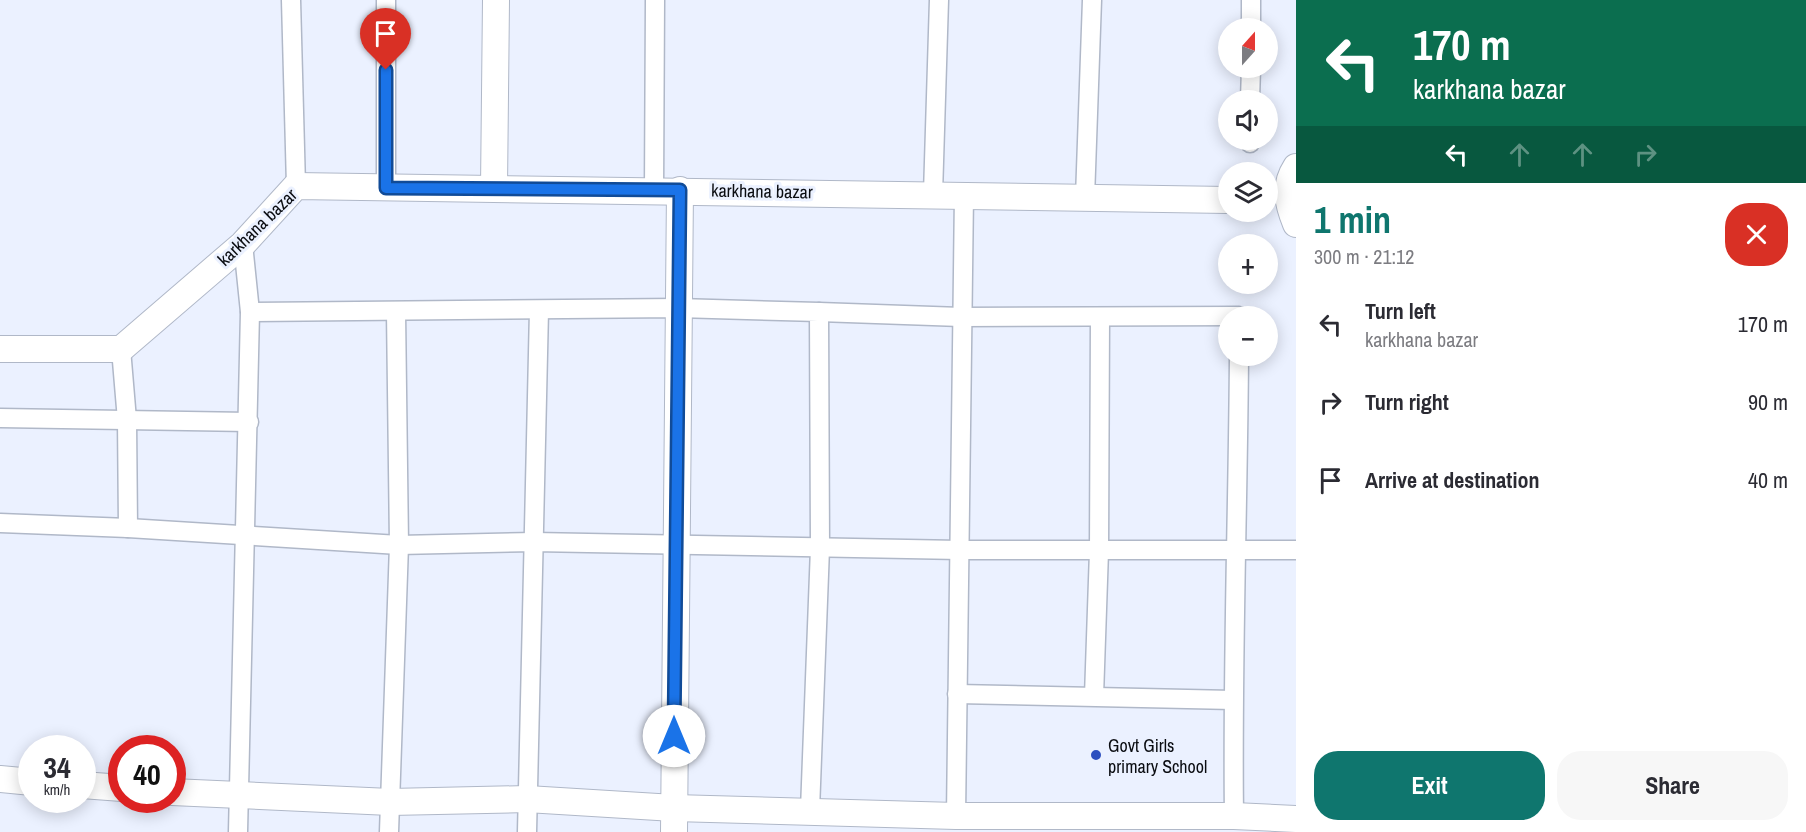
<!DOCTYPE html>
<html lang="en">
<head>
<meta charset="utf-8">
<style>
	:root { --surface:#fff; --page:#f7f7f7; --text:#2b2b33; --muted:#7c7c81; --accent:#0f766e }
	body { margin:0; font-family:"Archivo Narrow",sans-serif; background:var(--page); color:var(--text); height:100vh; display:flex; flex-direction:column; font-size:22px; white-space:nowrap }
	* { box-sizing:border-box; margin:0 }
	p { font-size:20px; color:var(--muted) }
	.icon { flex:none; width:33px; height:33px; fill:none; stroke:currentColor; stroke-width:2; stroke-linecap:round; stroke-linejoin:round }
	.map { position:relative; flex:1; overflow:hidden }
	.sheet { display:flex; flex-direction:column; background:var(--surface); width:510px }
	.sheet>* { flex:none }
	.guide { background:#0b6e4f; color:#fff; overflow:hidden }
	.needle { width:39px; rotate:21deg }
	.fabs { position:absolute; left:1218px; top:18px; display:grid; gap:12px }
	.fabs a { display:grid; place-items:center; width:60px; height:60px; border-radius:50%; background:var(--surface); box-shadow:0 3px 15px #0003; font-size:30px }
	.speed { position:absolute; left:18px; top:735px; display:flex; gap:12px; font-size:30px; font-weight:700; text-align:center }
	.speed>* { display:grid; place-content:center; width:78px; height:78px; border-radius:50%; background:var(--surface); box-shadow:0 3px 15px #0003; line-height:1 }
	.speed small { font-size:15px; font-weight:400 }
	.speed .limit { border:9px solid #d22; background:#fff; color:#111 }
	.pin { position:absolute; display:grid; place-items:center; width:51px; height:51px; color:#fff; margin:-62px -26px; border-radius:50% 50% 50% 0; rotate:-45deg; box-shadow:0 0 6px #0007 }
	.pin .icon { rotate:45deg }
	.me { position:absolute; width:66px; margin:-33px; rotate:0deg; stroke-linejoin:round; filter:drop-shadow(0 0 4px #0008) }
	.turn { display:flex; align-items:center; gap:21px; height:126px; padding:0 18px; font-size:27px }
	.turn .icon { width:78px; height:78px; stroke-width:2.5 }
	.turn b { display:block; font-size:42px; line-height:51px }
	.lanes { display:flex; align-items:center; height:57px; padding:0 18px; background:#0003; justify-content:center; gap:30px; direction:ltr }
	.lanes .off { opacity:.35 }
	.round { display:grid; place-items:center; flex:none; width:63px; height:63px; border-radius:24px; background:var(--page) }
	.headline { display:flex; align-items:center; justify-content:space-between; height:102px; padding:0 18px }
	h1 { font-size:36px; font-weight:700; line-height:45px; color:var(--accent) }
	.cta { display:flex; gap:12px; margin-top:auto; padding:12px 18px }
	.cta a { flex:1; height:69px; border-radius:24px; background:var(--accent); color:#fff; font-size:24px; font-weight:700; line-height:69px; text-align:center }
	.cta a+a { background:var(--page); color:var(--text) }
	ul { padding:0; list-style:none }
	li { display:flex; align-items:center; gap:18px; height:78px; padding:0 18px }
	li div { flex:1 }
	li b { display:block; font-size:22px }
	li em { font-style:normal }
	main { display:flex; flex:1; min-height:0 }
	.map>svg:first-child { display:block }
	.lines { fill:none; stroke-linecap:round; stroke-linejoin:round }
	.street-casing { stroke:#b0b8c8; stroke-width:21 }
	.secondary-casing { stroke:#b0b8c8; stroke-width:28 }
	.street { stroke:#fff; stroke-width:18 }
	.secondary { stroke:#fff; stroke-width:26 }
	.route-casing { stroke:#114b97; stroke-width:15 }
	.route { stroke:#1a73e8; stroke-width:10 }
	.poi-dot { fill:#2c4fbf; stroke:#ebf1ff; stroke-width:2 }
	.labels { text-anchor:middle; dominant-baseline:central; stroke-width:6; stroke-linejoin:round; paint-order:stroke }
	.street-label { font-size:18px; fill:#0a0c11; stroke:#ebf1ff }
	.poi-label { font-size:18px; fill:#0a0c11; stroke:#ebf1ff; text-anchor:start }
</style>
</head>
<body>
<main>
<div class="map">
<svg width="1296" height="832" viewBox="0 0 1296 832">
	<rect width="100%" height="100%" fill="#ebf1ff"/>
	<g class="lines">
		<!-- street casing -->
		<g class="street-casing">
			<g id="street">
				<path d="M291 0 296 186"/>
				<path d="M386 0V188"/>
				<path d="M1251 28V0"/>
				<path d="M1250 100 1251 68"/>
				<path d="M1250 143V140"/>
				<path d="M654 190 655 0"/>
				<path d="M933 194 939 0"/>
				<path d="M1085 198 1092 0"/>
				<path d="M250 312 678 308 819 312 820 548 810 810"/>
				<path d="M819 312 961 317 1239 316"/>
				<path d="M121 349 127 420 128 528"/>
				<path d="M0 418 249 422"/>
				<path d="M0 523 128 528 399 545 534 542 960 550H1296"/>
				<path d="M957 694 1233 700"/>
				<path d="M1094 696 1099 551 1100 317"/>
				<path d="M956 816 964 194"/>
				<path d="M1234 816C1232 663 1238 509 1239 356"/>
				<path d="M238 832 250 312 243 244"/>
				<path d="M389 832 399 545 396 312"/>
				<path d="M527 832 539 310"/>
			</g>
		</g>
		<!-- secondary casing -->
		<g class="secondary-casing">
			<g id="secondary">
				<path d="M1296 167C1283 187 1288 204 1296 224"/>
				<path d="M494 188 496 0"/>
				<path d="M0 349H121L243 244 296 186 1228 200"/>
				<path d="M0 779 32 782"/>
				<path d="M82 785 122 788"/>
				<path d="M172 792 390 802 527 799 674 808 956 816H1234L1296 819"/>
				<path d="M674 832 680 190"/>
			</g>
		</g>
		<!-- street -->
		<use href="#street" class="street"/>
		<!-- secondary -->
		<use href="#secondary" class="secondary"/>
	</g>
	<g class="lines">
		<!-- route casing -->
		<g class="route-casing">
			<path id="route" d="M386 70V188L680 190 674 736"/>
		</g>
		<!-- route -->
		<use href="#route" class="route"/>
	</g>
	<!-- markers -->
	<circle class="poi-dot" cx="1096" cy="755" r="6"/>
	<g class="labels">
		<!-- street labels -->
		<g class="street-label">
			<text transform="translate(762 191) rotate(1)">karkhana bazar</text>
			<text transform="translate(257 227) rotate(-44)">karkhana bazar</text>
		</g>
		<!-- poi labels -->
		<g class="poi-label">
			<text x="1108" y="745">Govt Girls<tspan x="1108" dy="21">primary School</tspan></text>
		</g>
	</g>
</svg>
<div class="fabs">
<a><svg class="needle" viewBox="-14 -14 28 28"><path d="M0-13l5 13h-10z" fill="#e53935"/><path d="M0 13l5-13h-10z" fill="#7c7c81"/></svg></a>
<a><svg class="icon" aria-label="sound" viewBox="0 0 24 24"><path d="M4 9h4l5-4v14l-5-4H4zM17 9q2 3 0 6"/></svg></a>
<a><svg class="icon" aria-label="layers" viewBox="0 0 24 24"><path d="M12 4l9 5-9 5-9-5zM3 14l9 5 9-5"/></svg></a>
<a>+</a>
<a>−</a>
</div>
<div class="speed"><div>34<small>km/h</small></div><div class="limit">40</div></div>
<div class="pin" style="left:386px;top:70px;background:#d93025"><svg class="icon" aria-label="arrive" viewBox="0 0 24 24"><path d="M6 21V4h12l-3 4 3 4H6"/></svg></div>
<svg class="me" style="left:674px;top:736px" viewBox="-20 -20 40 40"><circle r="19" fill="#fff"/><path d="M0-13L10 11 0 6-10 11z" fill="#1a73e8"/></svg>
</div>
<section class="sheet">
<div class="guide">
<div class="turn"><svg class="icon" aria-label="left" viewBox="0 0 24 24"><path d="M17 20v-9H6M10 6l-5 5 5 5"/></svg><div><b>170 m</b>karkhana bazar</div></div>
<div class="lanes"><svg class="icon" aria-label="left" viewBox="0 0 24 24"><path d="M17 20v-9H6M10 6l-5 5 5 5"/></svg><svg class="icon off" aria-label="ahead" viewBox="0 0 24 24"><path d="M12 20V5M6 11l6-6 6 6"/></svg><svg class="icon off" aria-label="ahead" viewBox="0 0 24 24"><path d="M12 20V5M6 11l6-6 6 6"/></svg><svg class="icon off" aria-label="right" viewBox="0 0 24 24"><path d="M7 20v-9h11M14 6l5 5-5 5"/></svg></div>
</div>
<div class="headline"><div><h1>1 min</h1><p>300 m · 21:12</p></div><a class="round" style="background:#d93025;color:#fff"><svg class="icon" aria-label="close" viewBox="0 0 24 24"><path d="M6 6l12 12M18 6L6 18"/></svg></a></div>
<ul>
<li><svg class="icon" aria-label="left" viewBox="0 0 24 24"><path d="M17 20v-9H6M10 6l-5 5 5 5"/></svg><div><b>Turn left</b><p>karkhana bazar</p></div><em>170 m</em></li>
<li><svg class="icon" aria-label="right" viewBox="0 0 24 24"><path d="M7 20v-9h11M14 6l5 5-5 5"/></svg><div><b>Turn right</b></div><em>90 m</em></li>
<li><svg class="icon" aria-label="arrive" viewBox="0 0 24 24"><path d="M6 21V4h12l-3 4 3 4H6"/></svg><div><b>Arrive at destination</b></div><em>40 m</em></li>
</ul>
<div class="cta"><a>Exit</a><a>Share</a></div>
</section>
</main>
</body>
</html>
